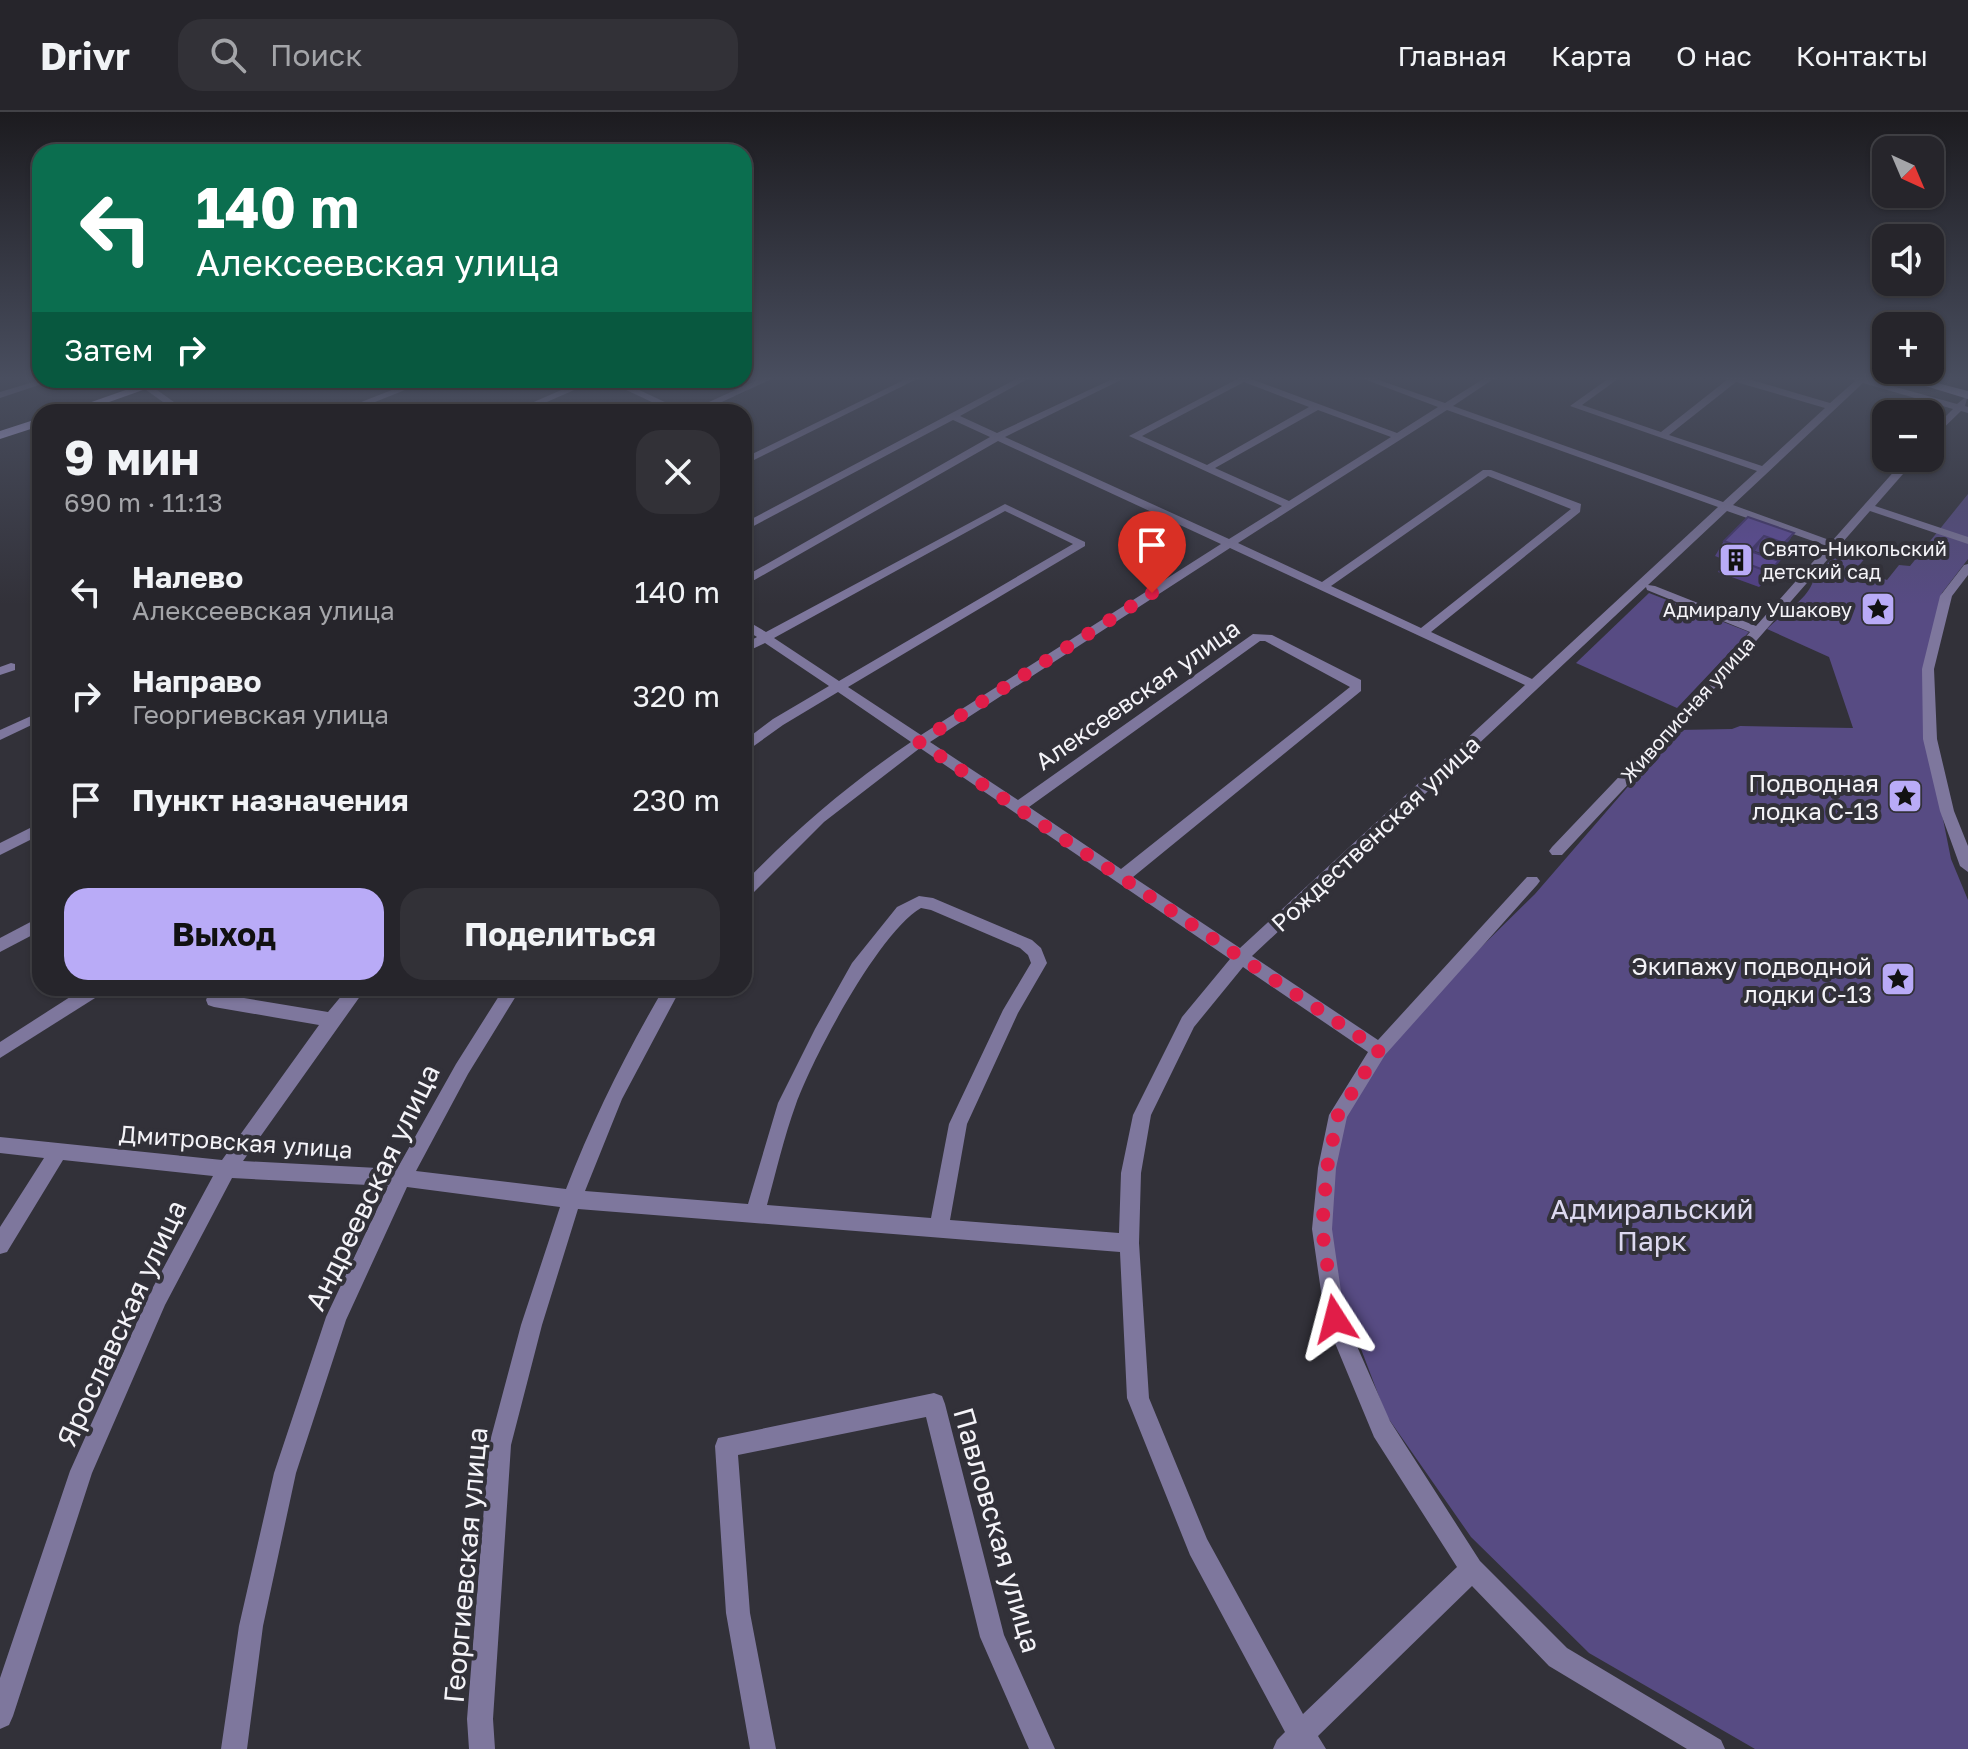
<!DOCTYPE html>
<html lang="ru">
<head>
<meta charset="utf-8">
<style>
	:root { --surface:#26252b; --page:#323137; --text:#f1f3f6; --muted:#a4a5a9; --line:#424247; --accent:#b9abf7 }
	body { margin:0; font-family:"Golos Text",sans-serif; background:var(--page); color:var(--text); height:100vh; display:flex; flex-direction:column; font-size:30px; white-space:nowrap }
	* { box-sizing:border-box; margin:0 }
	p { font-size:26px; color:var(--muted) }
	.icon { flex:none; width:44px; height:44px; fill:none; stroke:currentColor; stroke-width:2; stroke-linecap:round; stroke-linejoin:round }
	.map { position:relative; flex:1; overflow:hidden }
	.drawer { position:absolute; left:32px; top:292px; width:720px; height:592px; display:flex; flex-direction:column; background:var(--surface); border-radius:24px; box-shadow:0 2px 6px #0004,0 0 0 2px var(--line) }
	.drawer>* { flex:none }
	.banner { position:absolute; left:32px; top:32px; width:720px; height:244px; border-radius:24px; box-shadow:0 2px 6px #0004,0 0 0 2px var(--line); background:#0b6e4f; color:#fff; overflow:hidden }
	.needle { width:52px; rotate:136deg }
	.fabs { position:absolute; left:1872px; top:24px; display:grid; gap:16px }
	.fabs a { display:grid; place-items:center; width:72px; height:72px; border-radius:16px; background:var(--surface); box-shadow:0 2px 6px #0004,0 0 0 2px var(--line); font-size:40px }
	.pin { position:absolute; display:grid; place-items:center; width:68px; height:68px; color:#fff; margin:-82px -34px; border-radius:50% 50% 50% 0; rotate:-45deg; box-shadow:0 0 8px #0007 }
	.pin .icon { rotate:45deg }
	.me { position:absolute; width:88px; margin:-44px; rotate:351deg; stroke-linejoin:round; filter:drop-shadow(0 0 6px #0008) }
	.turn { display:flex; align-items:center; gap:28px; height:168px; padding:0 32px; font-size:36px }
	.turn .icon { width:104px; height:104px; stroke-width:2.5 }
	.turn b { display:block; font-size:56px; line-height:68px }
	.then { display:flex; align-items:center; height:76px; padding:0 32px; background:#0003; gap:16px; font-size:30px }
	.round { display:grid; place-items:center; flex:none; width:84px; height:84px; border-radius:24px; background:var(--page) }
	.head { display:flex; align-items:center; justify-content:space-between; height:136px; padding:0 32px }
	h1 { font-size:48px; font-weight:700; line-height:60px }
	.button { display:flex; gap:16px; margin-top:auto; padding:16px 32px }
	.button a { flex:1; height:92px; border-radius:24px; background:var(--accent); color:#111; font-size:32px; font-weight:700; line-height:92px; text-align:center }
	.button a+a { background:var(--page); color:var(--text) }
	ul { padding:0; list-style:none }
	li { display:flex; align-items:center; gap:24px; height:104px; padding:0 32px }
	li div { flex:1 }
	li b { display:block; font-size:30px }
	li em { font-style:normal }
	header { display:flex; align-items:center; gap:48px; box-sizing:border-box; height:112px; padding:0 40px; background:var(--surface); border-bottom:2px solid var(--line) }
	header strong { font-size:38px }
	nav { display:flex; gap:44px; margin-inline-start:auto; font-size:28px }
	.search { width:560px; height:72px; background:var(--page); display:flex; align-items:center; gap:20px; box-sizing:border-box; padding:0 28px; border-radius:24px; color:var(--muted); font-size:30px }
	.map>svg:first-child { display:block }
	.green { fill:#574b83 }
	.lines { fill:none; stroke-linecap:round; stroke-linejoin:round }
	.minor { fill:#7e779d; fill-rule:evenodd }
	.major { fill:#c9befc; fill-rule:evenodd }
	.wall { fill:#524086 }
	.shaded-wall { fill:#42346d }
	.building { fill:#5f4b9c; stroke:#42346d; stroke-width:2 }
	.route { stroke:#e11d48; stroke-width:14; stroke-dasharray:0 25.2 }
	.labels { text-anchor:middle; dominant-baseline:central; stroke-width:8; stroke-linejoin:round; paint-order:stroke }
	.far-poi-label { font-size:20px; fill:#f4f3f8; stroke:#323139; text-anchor:start }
	.far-street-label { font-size:20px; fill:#f4f3f8; stroke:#323139 }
	.street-label { font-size:24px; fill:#f4f3f8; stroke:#323139 }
	.poi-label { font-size:24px; fill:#f4f3f8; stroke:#323139; text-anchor:end }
	.near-street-label { font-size:28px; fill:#f4f3f8; stroke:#323139 }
	.near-park-label { font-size:28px; fill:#ddd9f0; stroke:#323139 }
</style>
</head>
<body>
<header>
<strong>Drivr</strong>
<div class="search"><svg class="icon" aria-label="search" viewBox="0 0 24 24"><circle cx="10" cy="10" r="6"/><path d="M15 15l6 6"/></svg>Поиск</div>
<nav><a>Главная</a><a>Карта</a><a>О нас</a><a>Контакты</a></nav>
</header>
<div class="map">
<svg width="1968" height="1637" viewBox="0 0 1968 1637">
	<rect width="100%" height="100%" fill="#323139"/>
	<!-- green -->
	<g class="green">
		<path d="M1968 382V447L1942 481 1924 556 1925 617 1951 747 1968 788V1637H1755L1589 1541 1471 1425 1386 1303 1341 1184 1327 1107 1339 1018 1379 944 1468 848 1535 782 1677 618 1732 617 1740 614 1853 616 1829 545 1767 517C1781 502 1809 488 1814 466L1841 437 1866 445 1856 457 1887 468 1899 453 1910 454Z"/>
		<path d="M1649 481 1749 520 1677 596 1576 551Z"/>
	</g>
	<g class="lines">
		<!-- minor -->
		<g class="minor">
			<path d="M766 264H778L700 300H687Z"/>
			<path d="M912 264H923L744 353V346Z"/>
			<path d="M1022 264H1033L960 304 997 321 1119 264H1129L1005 325 1229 427 1282 394 1129 324 1243 264 1397 321 1438 295 1356 264H1367L1445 291 1488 264H1498L1453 294 1723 390 1757 359 1570 294 1612 264H1622L1582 293 1661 320 1728 267 1723 264H1738L1830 291 1855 269 1843 264H1856L1957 292 1968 283 1965 294 1968 295V301L1961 299 1930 329V320L1953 297 1863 271 1733 393 1832 429 1906 346H1917L1875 394 1968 425V432L1870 399 1664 634 1562 743H1552L1549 739 1552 735 1654 628 1750 520 1647 478 1646 475 1252 844 1378 928 1527 765H1537L1540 769 1537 773 1385 943 1347 1005 1336 1056 1332 1117 1345 1207 1390 1309 1480 1449 1567 1536 1721 1628 1725 1637H1687L1549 1554 1472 1474 1318 1624 1326 1637H1273L1277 1628 1285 1620 1190 1443 1127 1286 1120 1140 578 1097 542 1213 511 1333 493 1607 495 1637H469L467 1607 489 1333 521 1213 560 1095 407 1075 346 1208 296 1361 263 1514 247 1637H221L239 1514 274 1361 326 1205 388 1074 232 1066 165 1193 92 1361 13 1604 9 1613 0 1617V1566L70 1359 151 1179 213 1064 63 1048 7 1140 0 1142V1115L44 1046 0 1041V1025L222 1048 319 913 214 895 208 893 206 888 208 883 214 881 328 900 348 876H366L243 1049 397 1057 456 952 504 876H521L468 962 416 1059 566 1077C593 1007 626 941 664 876H681L622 987 585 1079 748 1092 778 991 815 917 852 851 897 795 919 784 933 786 1032 828 1041 836 1047 851 1018 901 967 1012 950 1108 1119 1121 1121 1061 1133 1003 1182 905 1230 847 920 636 824 710 749 785 744 787V771C795 718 850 671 911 630L838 580 783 613 744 641V629L773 607 829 574 765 531 744 541V532L757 525 744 517V507L766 520 1005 392 1085 430V434L848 575 921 623 1221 432 998 329 744 474V465L990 325 953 308 748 417 744 418V411ZM1244 270 1309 295 1207 353 1142 324ZM1736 270 1825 296 1762 354 1669 323ZM1318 298 1391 325 1289 389 1215 356ZM1447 298 1718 395 1532 567 1431 520 1580 400 1581 392 1491 358H1483L1322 470 1238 431ZM1488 364 1571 397 1421 516 1331 474ZM1005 399 1073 432 839 569 774 526ZM1727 399 1827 434 1756 514 1655 474 1648 473ZM1230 436 1525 573 1240 836 1133 765 1361 579V568L1272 523 1253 522 1018 688 930 630ZM1260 529H1265L1350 575 1121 757 1029 695ZM921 796 931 798 1020 836 1028 843 1031 851 1003 898 949 1012 931 1106 767 1093C776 1060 784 1025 796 992 813 945 879 820 921 796ZM1243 855 1368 940 1329 1003 1318 1056 1312 1117 1325 1207 1374 1325 1457 1455 1303 1602 1207 1427 1149 1286 1139 1131 1141 1061 1151 1003 1194 915Z"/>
			<path d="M40 268 48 270 0 286V280Z"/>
			<path d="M132 268H143L188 300H177Z"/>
			<path d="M417 268H430L350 300H336Z"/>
			<path d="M584 268H597L524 300H511Z"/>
			<path d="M605 268H618L686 300H673Z"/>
			<path d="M1968 452V463L1952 484 1934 557 1937 627 1954 699 1968 734V760L1960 754 1940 699 1923 627 1922 557 1940 484 1964 453Z"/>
			<path d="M11 551 15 552V558L0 563V555Z"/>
			<path d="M40 600V609L0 628V618Z"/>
			<path d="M40 711V723L0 743V731Z"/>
			<path d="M40 805V819L0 840V826Z"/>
			<path d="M84 876H105L103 881 0 946V930Z"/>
			<path d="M934 1281 942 1284 945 1292 1004 1523 1055 1637H1029L980 1525 926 1305 738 1343 750 1501 776 1637H750L726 1501 715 1334 718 1326Z"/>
		</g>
		<!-- major -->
		<g class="major">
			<path d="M1893 264H1910L1968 279V287Z"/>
			<path d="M154 268H171L81 300H63Z"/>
			<path d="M40 306V314L0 327V319Z"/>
		</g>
	</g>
	<!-- wall -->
	<path class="wall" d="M1794 421 1784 436 1775 446 1755 439 1754 440 1779 449 1769 465 1759 475 1718 460 1725 448 1715 444 1724 429Z"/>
	<!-- shaded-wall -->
	<g class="shaded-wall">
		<path d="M1794 421 1784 436 1775 446 1784 431Z"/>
		<path d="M1764 424 1755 439 1744 451 1750 439Z"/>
		<path d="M1779 449 1769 465 1759 475 1769 460Z"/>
	</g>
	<!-- building -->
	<path class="building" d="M1748 405 1794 421 1784 431 1764 424 1750 439 1779 449 1769 460 1727 444 1737 434 1724 429Z"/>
	<!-- sky -->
	<linearGradient id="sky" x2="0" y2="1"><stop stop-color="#1c1b1f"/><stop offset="0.54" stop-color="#494e5f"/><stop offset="1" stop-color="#494e5f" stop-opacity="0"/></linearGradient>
	<rect width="1968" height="493" fill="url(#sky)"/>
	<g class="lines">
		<!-- route -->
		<path class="route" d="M1152 481 919 630 1379 938 1338 1003 1327 1056 1322 1117 1335 1207"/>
	</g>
	<!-- icons -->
	<defs>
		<g id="building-square" transform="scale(1.8)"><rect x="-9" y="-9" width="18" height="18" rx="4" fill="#b9abf7" stroke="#323139"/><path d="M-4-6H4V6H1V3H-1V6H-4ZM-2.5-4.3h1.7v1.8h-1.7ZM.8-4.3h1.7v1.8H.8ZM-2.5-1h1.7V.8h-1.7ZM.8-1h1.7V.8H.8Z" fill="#111"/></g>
		<g id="sight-square" transform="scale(1.8)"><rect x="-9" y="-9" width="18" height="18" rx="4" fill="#b9abf7" stroke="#323139"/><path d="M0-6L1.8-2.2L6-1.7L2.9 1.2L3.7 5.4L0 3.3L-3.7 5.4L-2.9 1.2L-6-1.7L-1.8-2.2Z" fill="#111"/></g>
	</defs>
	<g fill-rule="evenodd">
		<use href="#building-square" x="1736" y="448"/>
		<use href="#sight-square" x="1878" y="497"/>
		<use href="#sight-square" x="1905" y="684"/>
		<use href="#sight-square" x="1898" y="867"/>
	</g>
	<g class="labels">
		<!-- far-poi labels -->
		<g class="far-poi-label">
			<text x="1762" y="436">Свято-Никольский<tspan x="1762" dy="23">детский сад</tspan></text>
			<text x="1852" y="497" text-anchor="end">Адмиралу Ушакову</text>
		</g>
		<!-- far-street labels -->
		<g class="far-street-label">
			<text transform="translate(1687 597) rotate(-48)">Живописная улица</text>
		</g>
		<!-- street labels -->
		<g class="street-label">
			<text transform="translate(1137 582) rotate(-35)">Алексеевская улица</text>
			<text transform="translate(1375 721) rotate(-43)">Рождественская улица</text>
			<text transform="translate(236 1029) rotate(4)">Дмитровская улица</text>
		</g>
		<!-- poi labels -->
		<g class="poi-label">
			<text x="1879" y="670">Подводная<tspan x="1879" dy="28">лодка С-13</tspan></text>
			<text x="1872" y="853">Экипажу подводной<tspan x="1872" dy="28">лодки С-13</tspan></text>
		</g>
		<!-- near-street labels -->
		<g class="near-street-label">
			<text transform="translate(372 1075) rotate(-64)">Андреевская улица</text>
			<text transform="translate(121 1211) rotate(-65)">Ярославская улица</text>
			<text transform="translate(998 1418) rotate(74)">Павловская улица</text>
			<text transform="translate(465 1453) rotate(-85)">Георгиевская улица</text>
		</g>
		<!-- near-park labels -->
		<g class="near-park-label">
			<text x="1652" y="1096">Адмиральский<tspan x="1652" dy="32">Парк</tspan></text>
		</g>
	</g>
</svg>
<div class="fabs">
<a><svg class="needle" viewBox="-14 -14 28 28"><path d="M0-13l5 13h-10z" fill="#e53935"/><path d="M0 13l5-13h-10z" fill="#a4a5a9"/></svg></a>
<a><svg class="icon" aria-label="sound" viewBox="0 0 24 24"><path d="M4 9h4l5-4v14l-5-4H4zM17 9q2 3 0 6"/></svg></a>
<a>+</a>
<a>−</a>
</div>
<div class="pin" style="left:1152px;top:481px;background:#d93025"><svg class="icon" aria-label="arrive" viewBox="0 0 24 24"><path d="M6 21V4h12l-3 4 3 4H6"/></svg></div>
<svg class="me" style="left:1335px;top:1207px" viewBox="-20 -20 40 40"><path d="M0-17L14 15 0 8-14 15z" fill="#e11d48" stroke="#fff" stroke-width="4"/></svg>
<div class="banner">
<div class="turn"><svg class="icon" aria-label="left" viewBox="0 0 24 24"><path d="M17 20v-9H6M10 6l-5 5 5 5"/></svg><div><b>140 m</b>Алексеевская улица</div></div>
<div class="then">Затем<svg class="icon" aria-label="right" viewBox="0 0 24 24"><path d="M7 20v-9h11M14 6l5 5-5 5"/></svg></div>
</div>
<section class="drawer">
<div class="head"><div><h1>9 мин</h1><p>690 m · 11:13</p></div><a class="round"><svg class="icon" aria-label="close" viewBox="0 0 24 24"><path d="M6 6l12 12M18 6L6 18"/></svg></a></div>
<ul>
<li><svg class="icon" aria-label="left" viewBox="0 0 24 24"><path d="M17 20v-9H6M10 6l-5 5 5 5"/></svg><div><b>Налево</b><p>Алексеевская улица</p></div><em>140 m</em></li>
<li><svg class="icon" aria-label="right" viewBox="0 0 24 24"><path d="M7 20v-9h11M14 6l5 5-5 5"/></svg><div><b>Направо</b><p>Георгиевская улица</p></div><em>320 m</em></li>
<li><svg class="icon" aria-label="arrive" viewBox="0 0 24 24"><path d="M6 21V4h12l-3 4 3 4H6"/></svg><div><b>Пункт назначения</b></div><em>230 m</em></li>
</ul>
<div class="button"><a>Выход</a><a>Поделиться</a></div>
</section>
</div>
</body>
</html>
